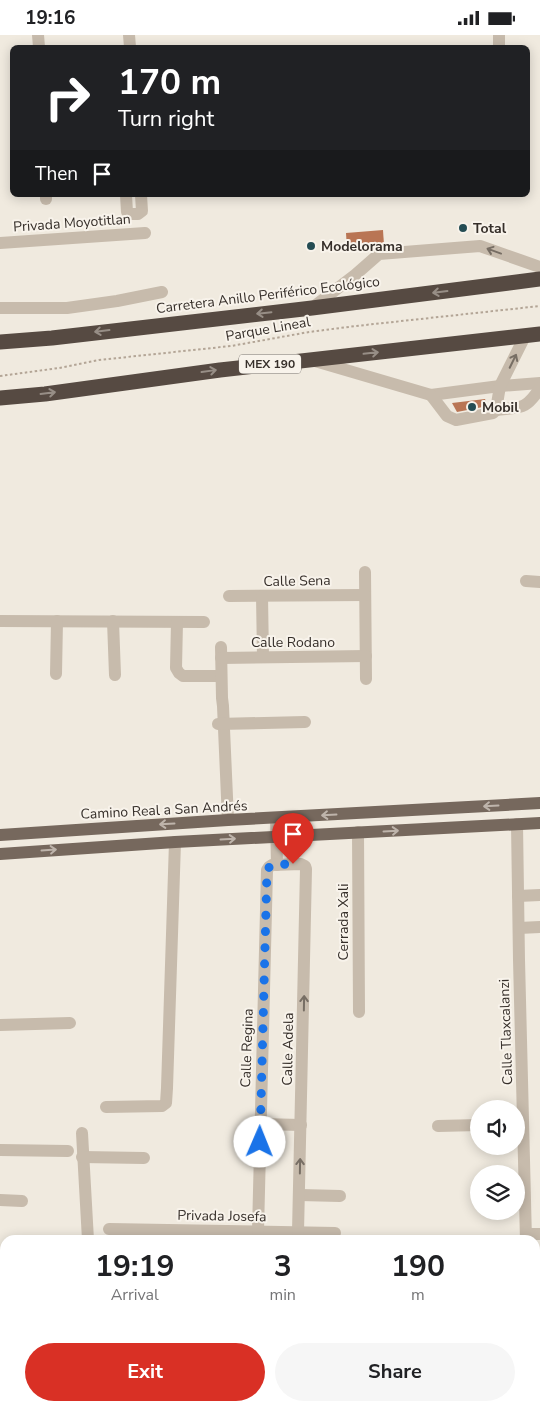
<!DOCTYPE html>
<html lang="en">
<head>
<meta charset="utf-8">
<style>
	:root { --surface:#fff; --page:#f6f6f6; --text:#202124; --muted:#757577; --accent:#d93025 }
	body { margin:0; font-family:"Nunito Sans",sans-serif; background:var(--page); color:var(--text); height:100vh; display:flex; flex-direction:column; font-size:19px; white-space:nowrap }
	* { box-sizing:border-box; margin:0 }
	p { font-size:16px; color:var(--muted) }
	.icon { flex:none; width:28px; height:28px; fill:none; stroke:currentColor; stroke-width:2; stroke-linecap:round; stroke-linejoin:round }
	.map { position:relative; flex:1; overflow:hidden }
	.details { position:absolute; left:0px; top:1200px; width:540px; height:176px; display:flex; flex-direction:column; background:var(--surface); border-radius:15px 15px 0 0; box-shadow:0 2px 12px #0003 }
	.details>* { flex:none }
	.top-card { position:absolute; left:10px; top:10px; width:520px; height:152px; border-radius:8px; box-shadow:0 2px 12px #0003; background:#202124; color:#fff; overflow:hidden }
	.tools { position:absolute; left:470px; top:1065px; display:grid; gap:10px }
	.tools a { display:grid; place-items:center; width:55px; height:55px; border-radius:50%; background:var(--surface); box-shadow:0 2px 12px #0003; font-size:25px }
	.pin { position:absolute; display:grid; place-items:center; width:42px; height:42px; color:#fff; margin:-51px -21px; border-radius:50% 50% 50% 0; rotate:-45deg; box-shadow:0 0 5px #0007 }
	.pin .icon { rotate:45deg }
	.me { position:absolute; width:55px; margin:-28px; rotate:1deg; stroke-linejoin:round; filter:drop-shadow(0 0 4px #0008) }
	.turn { display:flex; align-items:center; gap:18px; height:105px; padding:0 25px; font-size:22px }
	.turn .icon { width:65px; height:65px; stroke-width:2.5 }
	.turn b { display:block; font-size:35px; line-height:42px }
	.then { display:flex; align-items:center; height:48px; padding:0 25px; background:#0003; gap:10px; font-size:19px }
	.eta { display:flex; justify-content:space-evenly; align-items:center; height:85px; text-align:center }
	.eta b { font-size:30px; font-weight:700; line-height:35px }
	.cta { display:flex; gap:10px; margin-top:auto; padding:10px 25px }
	.cta a { flex:1; height:58px; border-radius:30px; background:var(--accent); color:#fff; font-size:20px; font-weight:700; line-height:58px; text-align:center }
	.cta a+a { background:var(--page); color:var(--text) }
	.status { display:flex; justify-content:space-between; align-items:center; height:35px; padding:0 25px; background:var(--surface); direction:ltr }
	.status svg { height:14px; fill:currentColor }
	.map>svg:first-child { display:block }
	.building { fill:#b97554 }
	.lines { fill:none; stroke-linecap:round; stroke-linejoin:round }
	.path { stroke:#b3a596; stroke-width:2; stroke-dasharray:2.5 2.5; stroke-linecap:butt }
	.minor { stroke:#c7bbac; stroke-width:12 }
	.major { stroke:#76685d; stroke-width:12 }
	.highway { stroke:#564a42; stroke-width:15 }
	.oneway { stroke:#776e64 }
	.oneway2 { stroke:#978e86 }
	.oneway3 { stroke:#beb4ab }
	.route { stroke:#1a73e8; stroke-width:9; stroke-dasharray:0 16.2 }
	.poi-dot { fill:#244c53; stroke:#f8f3eb; stroke-width:2 }
	.labels { text-anchor:middle; dominant-baseline:central; stroke-width:4; stroke-linejoin:round; paint-order:stroke }
	.shield { fill:#f8f3eb; stroke:#706a64; stroke-width:1 }
	.shield-label { font-size:12px; font-weight:bold; fill:#362f2a }
	.street-label { font-size:14px; fill:#362f2a; stroke:#f8f3eb }
	.poi-label { font-size:14px; font-weight:bold; fill:#362f2a; stroke:#f8f3eb; text-anchor:start }
</style>
</head>
<body>
<div class="status"><b>19:16</b><svg viewBox="0 0 49 12"><path d="M0 12V9h3v3zM5 12V6h3v6zM10 12V3h3v9zM15 12V0h3v12zM26 1h20v11H26zM47 4h2v5h-2z"/></svg></div>
<div class="map">
<svg width="540" height="1376" viewBox="0 0 540 1376">
	<rect width="100%" height="100%" fill="#f0eadf"/>
	<!-- building -->
	<g class="building">
		<path d="M383 195 384 210 347 213 346 198Z"/>
		<path d="M485 364 488 371 457 377 452 368Z"/>
	</g>
	<g class="lines">
		<!-- path -->
		<path class="path" d="M0 341 59 333 99 325 231 311 309 297 356 291 540 271"/>
		<!-- minor -->
		<g class="minor">
			<path d="M38 0 39 12"/>
			<path d="M129 0 130 12"/>
			<path d="M499 0V12"/>
			<path d="M46 160V164"/>
			<path d="M126 160 127 177 129 179H138L142 176 141 160"/>
			<path d="M0 208 145 198"/>
			<path d="M0 273H67L117 266 162 257"/>
			<path d="M312 273 355 240 379 219 480 211 540 232"/>
			<path d="M315 326 431 360 500 351 540 348"/>
			<path d="M431 360 447 381 456 385 493 378 496 375 500 351 525 301"/>
			<path d="M496 375C521 372 526 375 540 353"/>
			<path d="M365 537 366 644"/>
			<path d="M526 546 540 547"/>
			<path d="M229 561 365 560"/>
			<path d="M262 561 263 622"/>
			<path d="M0 586 204 587"/>
			<path d="M113 586 115 640"/>
			<path d="M177 587 176 633 179 638 183 641H221"/>
			<path d="M221 612 222 663 223 671 228 785"/>
			<path d="M221 623 366 621"/>
			<path d="M56 639 57 586"/>
			<path d="M218 689 305 687"/>
			<path d="M292 782 293 829"/>
			<path d="M276 783 277 830"/>
			<path d="M517 789 519 925 526 1205"/>
			<path d="M358 797 359 977"/>
			<path d="M518 861 540 860"/>
			<path d="M519 893 540 892"/>
			<path d="M0 990 70 988"/>
			<path d="M106 1072 162 1071 166 1068 167 1053 175 807"/>
			<path d="M260 1089 301 1090"/>
			<path d="M438 1091 479 1090"/>
			<path d="M82 1098 88 1205"/>
			<path d="M0 1115 68 1116"/>
			<path d="M82 1122 144 1123"/>
			<path d="M300 1160 340 1161"/>
			<path d="M0 1165 22 1166"/>
			<path d="M109 1194 335 1198"/>
			<path d="M258 1196 267 835 269 832 272 830 301 829 305 831 306 834 298 1197"/>
			<path d="M526 1199H540"/>
			<path d="M0 1247H5"/>
			<path d="M535 1253H540"/>
			<path d="M91 1371V1376"/>
			<path d="M483 1371 485 1376"/>
			<path d="M527 1371V1376"/>
			<path d="M161 1376H197"/>
		</g>
		<!-- major -->
		<g class="major">
			<path d="M0 800 228 785 540 768"/>
			<path d="M0 819 175 807 540 788"/>
		</g>
		<!-- highway -->
		<g class="highway">
			<path d="M0 307 52 303 312 273 540 244"/>
			<path d="M0 363 45 359 220 335 540 299"/>
		</g>
	</g>
	<!-- one-way arrows -->
	<defs><path id="oneway-shaft" d="M-6 0H5M1.5-3L5.5 0L1.5 3" fill="none" stroke-width="1.6" stroke-linecap="round" stroke-linejoin="round" transform="scale(1.25)"/></defs>
	<g class="oneway">
		<use href="#oneway-shaft" transform="translate(494 216) rotate(-160)"/>
		<use href="#oneway-shaft" transform="translate(513 326) rotate(-64)"/>
		<use href="#oneway-shaft" transform="translate(304 968) rotate(-89)"/>
		<use href="#oneway-shaft" transform="translate(300 1131) rotate(-89)"/>
	</g>
	<g class="oneway2">
		<use href="#oneway-shaft" transform="translate(440 257) rotate(173)"/>
		<use href="#oneway-shaft" transform="translate(264 278) rotate(174)"/>
		<use href="#oneway-shaft" transform="translate(102 296) rotate(173)"/>
		<use href="#oneway-shaft" transform="translate(371 318) rotate(-6)"/>
		<use href="#oneway-shaft" transform="translate(209 336) rotate(-8)"/>
		<use href="#oneway-shaft" transform="translate(48 358) rotate(-7)"/>
	</g>
	<g class="oneway3">
		<use href="#oneway-shaft" transform="translate(491 771) rotate(177)"/>
		<use href="#oneway-shaft" transform="translate(329 780) rotate(177)"/>
		<use href="#oneway-shaft" transform="translate(167 789) rotate(177)"/>
		<use href="#oneway-shaft" transform="translate(391 796) rotate(-3)"/>
		<use href="#oneway-shaft" transform="translate(228 804) rotate(-3)"/>
		<use href="#oneway-shaft" transform="translate(49 815) rotate(-4)"/>
	</g>
	<g class="lines">
		<!-- route -->
		<path class="route" d="M260 1107 267 835C271 827 285 830 293 829"/>
	</g>
	<!-- markers -->
	<g class="poi-dot">
		<circle cx="463" cy="193" r="5"/>
		<circle cx="311" cy="211" r="5"/>
		<circle cx="472" cy="372" r="5"/>
	</g>
	<g class="labels">
		<!-- shield labels -->
		<rect class="shield" x="239" y="319.5" width="62" height="19" rx="4"/>
		<g class="shield-label">
			<text x="270" y="329">MEX 190</text>
		</g>
		<!-- street labels -->
		<g class="street-label">
			<text transform="translate(72 188) rotate(-4)">Privada Moyotitlan</text>
			<text transform="translate(268 260) rotate(-7)">Carretera Anillo Periférico Ecológico</text>
			<text transform="translate(268 294) rotate(-10)">Parque Lineal</text>
			<text transform="translate(297 546) rotate(-1)">Calle Sena</text>
			<text x="293" y="607">Calle Rodano</text>
			<text transform="translate(164 775) rotate(-3)">Camino Real a San Andrés</text>
			<text transform="translate(343 887) rotate(-90)">Cerrada Xali</text>
			<text transform="translate(506 997) rotate(-92)">Calle Tlaxcalanzi</text>
			<text transform="translate(247 1013) rotate(-88)">Calle Regina</text>
			<text transform="translate(288 1014) rotate(-89)">Calle Adela</text>
			<text transform="translate(222 1181) rotate(1)">Privada Josefa</text>
		</g>
		<!-- poi labels -->
		<g class="poi-label">
			<text x="473" y="193">Total</text>
			<text x="321" y="211">Modelorama</text>
			<text x="482" y="372">Mobil</text>
		</g>
	</g>
</svg>
<div class="tools">
<a><svg class="icon" aria-label="sound" viewBox="0 0 24 24"><path d="M4 9h4l5-4v14l-5-4H4zM17 9q2 3 0 6"/></svg></a>
<a><svg class="icon" aria-label="layers" viewBox="0 0 24 24"><path d="M12 4l9 5-9 5-9-5zM3 14l9 5 9-5"/></svg></a>
</div>
<div class="pin" style="left:293px;top:829px;background:#d93025"><svg class="icon" aria-label="arrive" viewBox="0 0 24 24"><path d="M6 21V4h12l-3 4 3 4H6"/></svg></div>
<svg class="me" style="left:260px;top:1107px" viewBox="-20 -20 40 40"><circle r="19" fill="#fff"/><path d="M0-13L10 11 0 6-10 11z" fill="#1a73e8"/></svg>
<div class="top-card">
<div class="turn"><svg class="icon" aria-label="right" viewBox="0 0 24 24"><path d="M7 20v-9h11M14 6l5 5-5 5"/></svg><div><b>170 m</b>Turn right</div></div>
<div class="then">Then<svg class="icon" aria-label="arrive" viewBox="0 0 24 24"><path d="M6 21V4h12l-3 4 3 4H6"/></svg></div>
</div>
<section class="details">
<div class="eta">
<div><b>19:19</b><p>Arrival</p></div>
<div><b>3</b><p>min</p></div>
<div><b>190</b><p>m</p></div>
</div>
<div class="cta"><a>Exit</a><a>Share</a></div>
</section>
</div>
</body>
</html>
